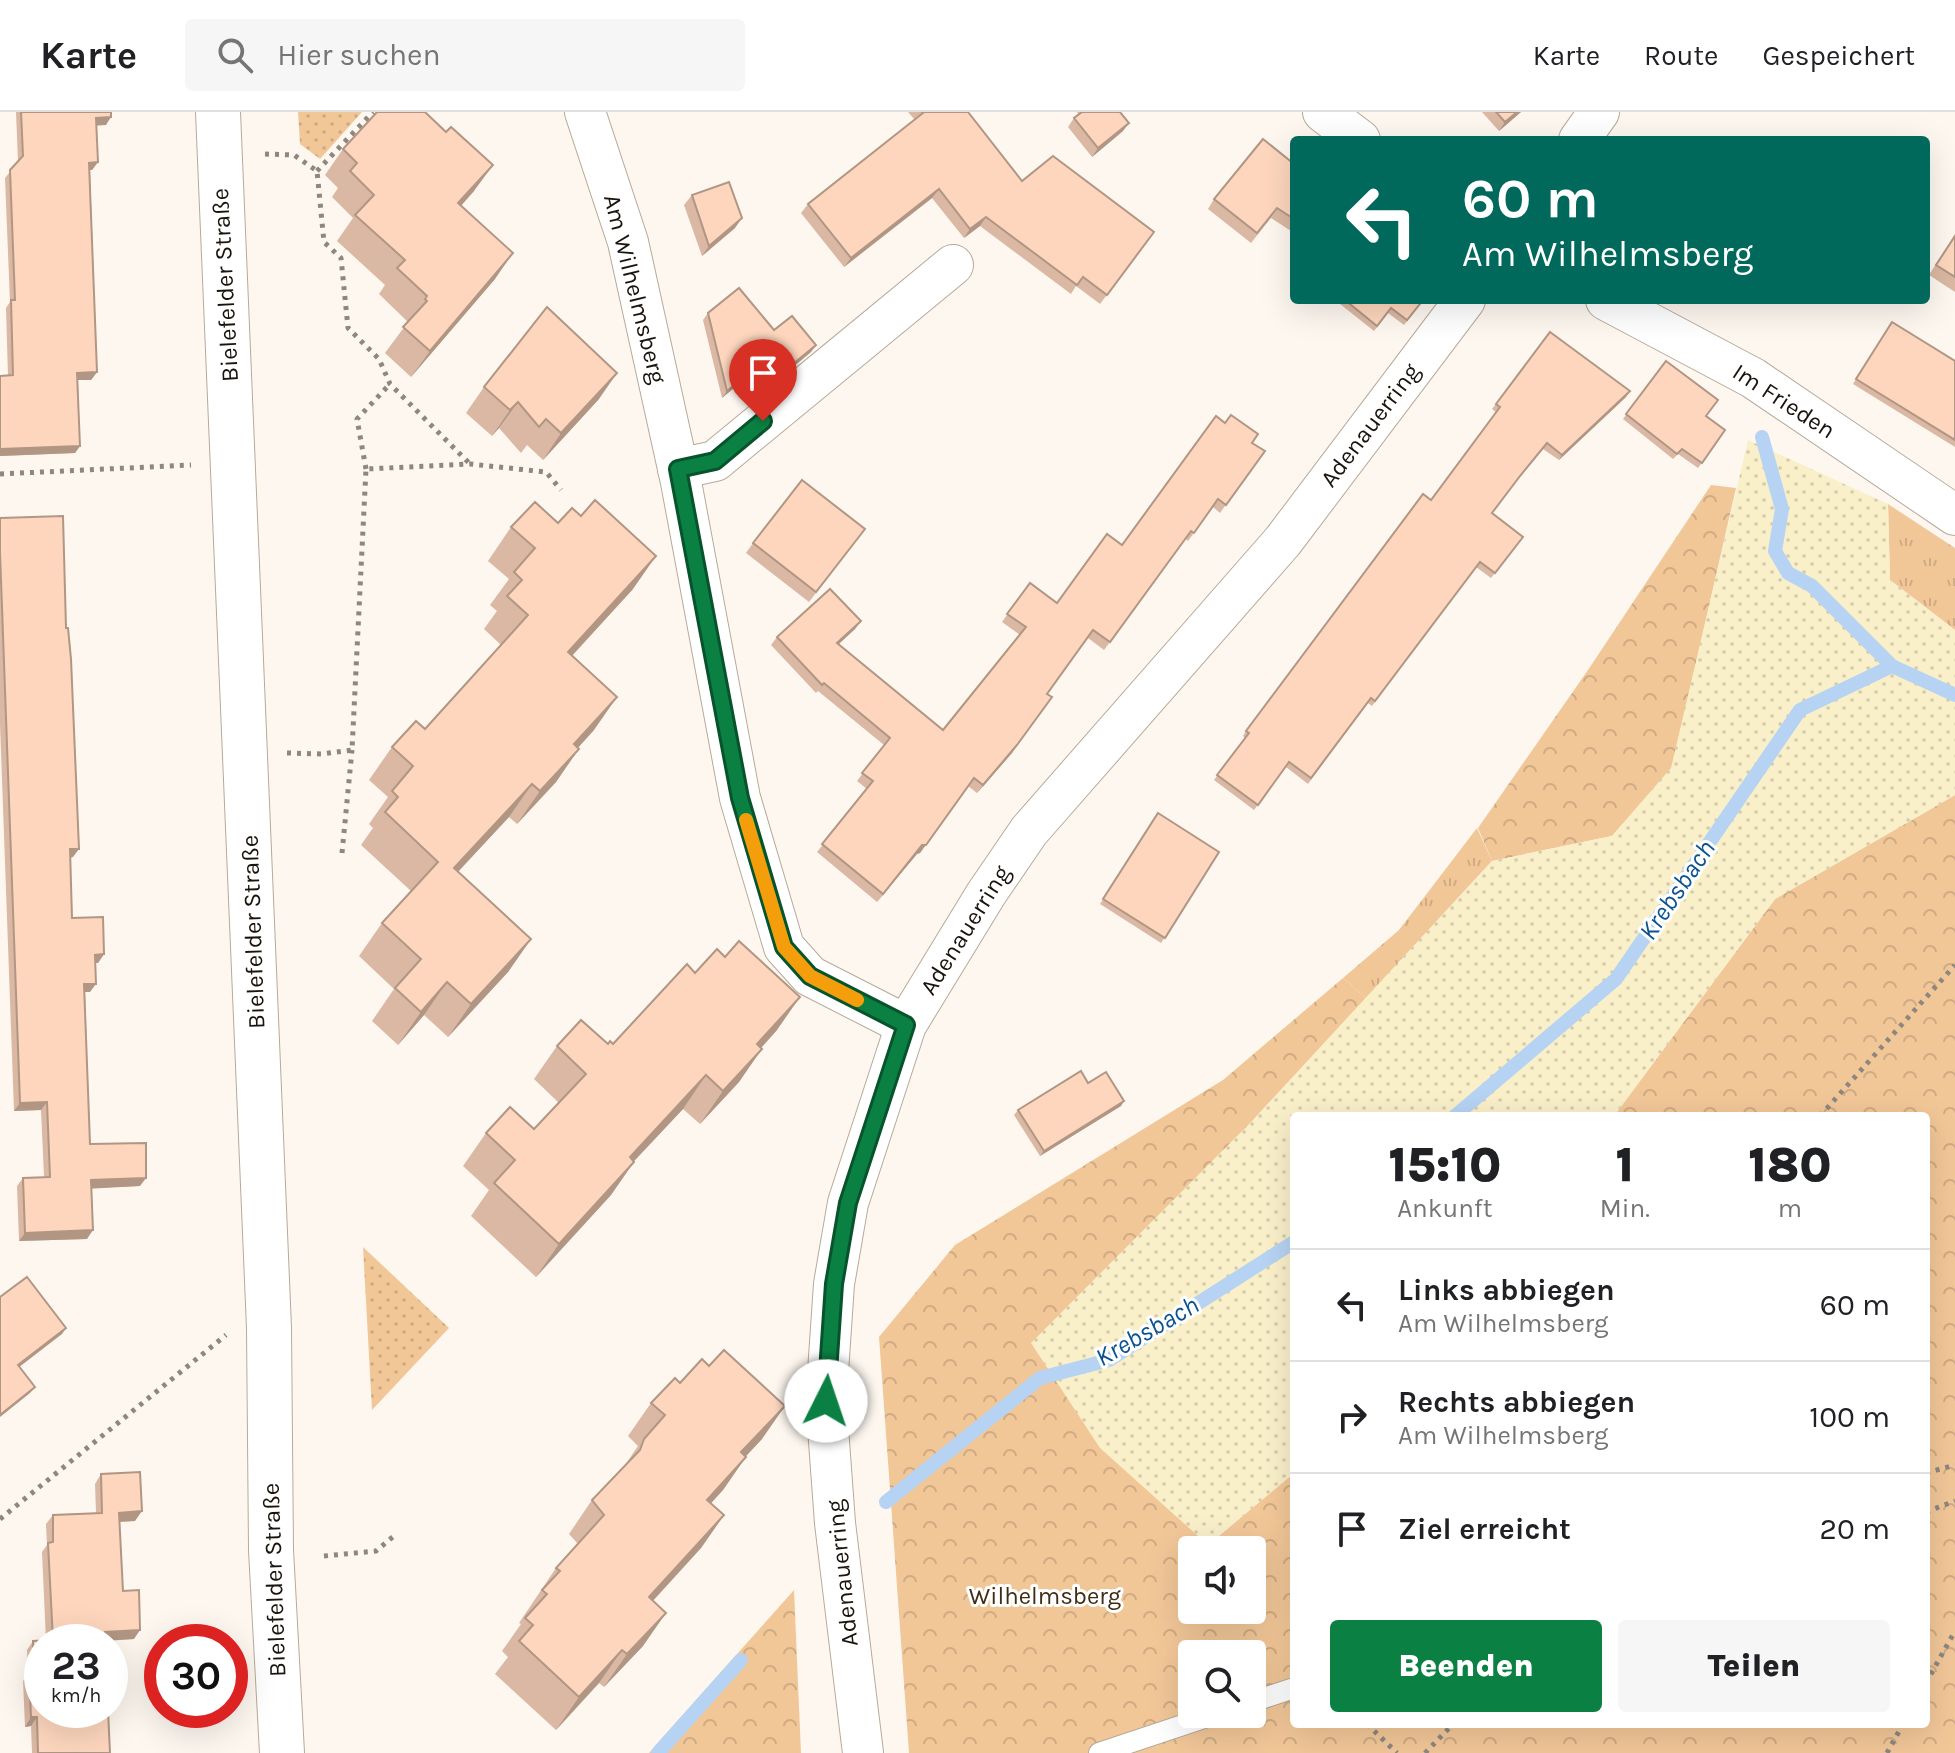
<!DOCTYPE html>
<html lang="de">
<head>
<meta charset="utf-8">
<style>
	:root { --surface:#fff; --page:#f6f6f6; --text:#202124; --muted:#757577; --line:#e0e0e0; --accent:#0b8043 }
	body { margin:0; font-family:Karla,sans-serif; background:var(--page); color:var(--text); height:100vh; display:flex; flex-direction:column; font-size:30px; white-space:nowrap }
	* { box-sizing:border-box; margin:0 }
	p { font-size:26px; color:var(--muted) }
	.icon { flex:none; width:44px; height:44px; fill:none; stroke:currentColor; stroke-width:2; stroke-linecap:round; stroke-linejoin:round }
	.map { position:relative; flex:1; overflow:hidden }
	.sheet { position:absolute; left:1290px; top:1000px; width:640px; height:616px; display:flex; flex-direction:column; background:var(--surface); border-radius:8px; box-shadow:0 8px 32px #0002 }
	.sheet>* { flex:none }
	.top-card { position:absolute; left:1290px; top:24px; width:640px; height:168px; border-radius:8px; box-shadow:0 8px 32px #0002; background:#00695c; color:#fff; overflow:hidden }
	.fabs { position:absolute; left:1178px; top:1424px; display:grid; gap:16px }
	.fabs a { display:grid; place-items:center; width:88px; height:88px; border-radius:8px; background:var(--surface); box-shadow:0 8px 32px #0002; font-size:40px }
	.speed { position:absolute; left:24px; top:1512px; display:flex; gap:16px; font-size:40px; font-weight:700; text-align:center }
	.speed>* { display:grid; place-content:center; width:104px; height:104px; border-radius:50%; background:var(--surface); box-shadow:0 8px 32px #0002; line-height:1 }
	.speed small { font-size:20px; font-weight:400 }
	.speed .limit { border:12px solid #d22; background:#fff; color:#111 }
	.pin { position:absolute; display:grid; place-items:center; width:68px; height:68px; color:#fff; margin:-82px -34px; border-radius:50% 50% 50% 0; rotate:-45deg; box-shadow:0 0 8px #0007 }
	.pin .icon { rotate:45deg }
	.me { position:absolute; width:88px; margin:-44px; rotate:4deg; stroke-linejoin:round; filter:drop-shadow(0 0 6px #0008) }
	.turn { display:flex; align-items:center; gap:28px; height:168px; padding:0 40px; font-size:36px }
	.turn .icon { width:104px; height:104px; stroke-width:2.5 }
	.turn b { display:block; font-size:56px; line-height:68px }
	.eta { display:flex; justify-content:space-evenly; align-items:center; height:136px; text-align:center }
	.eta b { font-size:48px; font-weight:800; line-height:56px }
	.action { display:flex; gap:16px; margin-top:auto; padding:16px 40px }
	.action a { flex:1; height:92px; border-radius:8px; background:var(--accent); color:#fff; font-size:32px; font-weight:800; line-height:92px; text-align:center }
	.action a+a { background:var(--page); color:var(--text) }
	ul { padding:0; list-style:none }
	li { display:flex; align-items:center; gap:24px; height:112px; padding:0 40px; border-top:2px solid var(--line) }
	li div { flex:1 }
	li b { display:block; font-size:30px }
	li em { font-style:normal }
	header { display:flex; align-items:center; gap:48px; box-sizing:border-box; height:112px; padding:0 40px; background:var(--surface); border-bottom:2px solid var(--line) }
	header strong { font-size:38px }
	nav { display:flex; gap:44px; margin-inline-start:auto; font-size:28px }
	.search { width:560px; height:72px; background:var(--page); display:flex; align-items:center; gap:20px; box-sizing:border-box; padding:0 28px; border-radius:8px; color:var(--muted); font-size:30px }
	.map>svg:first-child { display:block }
	.grass { fill:url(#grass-tufts) }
	.forest { fill:url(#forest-crowns); fill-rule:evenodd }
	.sand { fill:url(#sand-dots) }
	.park { fill:url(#park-dots) }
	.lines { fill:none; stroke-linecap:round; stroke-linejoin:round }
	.stream { stroke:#b6d3f4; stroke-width:14 }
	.lane-casing { stroke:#b8a998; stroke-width:22 }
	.street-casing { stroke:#b8a998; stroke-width:42 }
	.secondary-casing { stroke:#b8a998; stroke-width:46 }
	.path { stroke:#8d8780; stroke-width:5; stroke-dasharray:4 6; stroke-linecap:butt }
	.lane { stroke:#fff; stroke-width:20 }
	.street { stroke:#fff; stroke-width:40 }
	.secondary { stroke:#fff; stroke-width:44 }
	.wall { fill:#dab8a3 }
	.shaded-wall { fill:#b19684 }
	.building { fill:#fdd6bd; stroke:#b19684; stroke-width:2 }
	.route-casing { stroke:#07532c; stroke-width:20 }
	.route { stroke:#0b8043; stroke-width:14 }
	.slow { stroke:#f59e0b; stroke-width:14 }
	.labels { text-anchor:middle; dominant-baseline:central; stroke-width:6; stroke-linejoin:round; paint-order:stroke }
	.street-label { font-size:24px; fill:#1a140e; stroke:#fff }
	.park-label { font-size:24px; fill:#412d14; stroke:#fff }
	.water-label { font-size:26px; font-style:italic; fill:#0a5291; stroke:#fff }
</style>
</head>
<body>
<header>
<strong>Karte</strong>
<div class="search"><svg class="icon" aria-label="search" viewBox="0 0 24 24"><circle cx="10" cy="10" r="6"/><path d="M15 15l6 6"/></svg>Hier suchen</div>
<nav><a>Karte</a><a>Route</a><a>Gespeichert</a></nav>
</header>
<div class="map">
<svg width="1955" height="1641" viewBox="0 0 1955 1641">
	<defs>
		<pattern id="grass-tufts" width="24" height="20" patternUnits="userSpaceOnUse" patternTransform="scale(2)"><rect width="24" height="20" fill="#f2c798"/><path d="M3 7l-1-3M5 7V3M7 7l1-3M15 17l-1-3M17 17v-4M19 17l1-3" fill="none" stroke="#cfaa82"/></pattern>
		<pattern id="forest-crowns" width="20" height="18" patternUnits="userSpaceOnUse" patternTransform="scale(2)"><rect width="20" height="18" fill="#f2c798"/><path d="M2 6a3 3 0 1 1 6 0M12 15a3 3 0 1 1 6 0" fill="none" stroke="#cfaa82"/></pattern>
		<pattern id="sand-dots" width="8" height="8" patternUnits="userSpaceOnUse" patternTransform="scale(2)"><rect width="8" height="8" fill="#f9efc9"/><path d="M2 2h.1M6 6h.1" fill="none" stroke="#d5ccab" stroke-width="1.8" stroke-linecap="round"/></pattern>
		<pattern id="park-dots" width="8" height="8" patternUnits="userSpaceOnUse" patternTransform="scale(2)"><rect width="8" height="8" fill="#f2c798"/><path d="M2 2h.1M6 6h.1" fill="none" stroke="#cfaa82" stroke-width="1.8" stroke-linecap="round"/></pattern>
	</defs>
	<rect width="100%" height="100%" fill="#fef7f0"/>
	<!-- grass -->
	<g class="grass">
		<path d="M1888 392 1955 436V518L1890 468Z"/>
		<path d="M1477 716 1492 749 1366 886 1343 866 1399 818Z"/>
	</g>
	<!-- forest -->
	<g class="forest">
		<path d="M1711 373 1736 376 1672 656 1612 724 1492 749 1478 716 1588 558Z"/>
		<path d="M1955 683V1641H909L879 1225 955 1133 1223 968 1343 866 1366 886 1254 1007 1208 1433 1294 1361V1612H1926V1004H1614L1775 787ZM1192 1438H1252V1498H1192ZM1192 1542H1252V1602H1192Z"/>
		<path d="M794 1478 801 1641H649Z"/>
	</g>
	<!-- sand -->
	<path class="sand" d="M1748 328 1888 392 1890 468 1955 518V683L1775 787 1614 1004H1294V1361L1208 1433 1100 1336 1031 1231 1254 1007 1492 749 1612 724 1671 656Z"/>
	<!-- park -->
	<g class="park">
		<path d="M298 0H362L320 47 300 32Z"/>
		<path d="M363 1135 449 1216 372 1298Z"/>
	</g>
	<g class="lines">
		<!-- stream -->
		<g class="stream">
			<path d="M1762 325 1782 397 1775 439 1788 461 1812 474 1892 554 1955 583"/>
			<path d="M1455 1004 1616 867 1800 598 1892 554"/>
			<path d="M886 1390 1040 1266 1109 1248 1294 1130"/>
			<path d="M658 1641 741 1548"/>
		</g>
		<!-- lane casing -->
		<g class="lane-casing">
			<g id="lane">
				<path d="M1252 1590 1294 1576"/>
				<path d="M1099 1641 1216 1602"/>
			</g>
		</g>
		<!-- street casing -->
		<g class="street-casing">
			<g id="street">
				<path d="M585 0 628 130 681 370 740 686 784 835 810 864 906 913"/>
				<path d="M1323 0 1360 28"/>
				<path d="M1579 28 1599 0"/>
				<path d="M1606 188 1753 266 1955 403"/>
				<path d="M678 357 715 349 953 153"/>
				<path d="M863 1641 835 1411 826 1289 834 1172 848 1091 906 913 986 782 1029 719 1283 429 1465 188"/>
			</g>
		</g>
		<!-- secondary casing -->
		<g class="secondary-casing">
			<path id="secondary" d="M218 0 269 1216 271 1438 282 1641"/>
		</g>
		<!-- path -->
		<g class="path">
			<path d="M265 42 294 43 317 59 324 130 341 146 348 216 379 247 390 272 469 351"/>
			<path d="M317 59 373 0"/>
			<path d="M366 357 357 307 390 272"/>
			<path d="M0 362 191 353"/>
			<path d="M287 641 322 642 352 638 366 357 470 352 546 360 561 378"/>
			<path d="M342 741 352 638"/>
			<path d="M1820 1004 1955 853"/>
			<path d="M1926 1361 1955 1353"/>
			<path d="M1926 1400 1955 1389"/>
			<path d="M0 1407 226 1223"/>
			<path d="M324 1444 376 1439 395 1423"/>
			<path d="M1926 1571 1955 1519"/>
			<path d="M1367 1612 1397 1641"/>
			<path d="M1425 1641 1453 1612"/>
			<path d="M1887 1641 1903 1612"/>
		</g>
		<!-- lane -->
		<use href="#lane" class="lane"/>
		<!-- street -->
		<use href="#street" class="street"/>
		<!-- secondary -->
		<use href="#secondary" class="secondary"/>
	</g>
	<!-- wall -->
	<g class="wall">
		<path d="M16 0H111L106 13H96L98 50 92 58H90L97 260 91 268H78L80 334 75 341 0 344V264H8L6 196 10 190 5 66 18 50Z"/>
		<path d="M908 0H968L1022 69 1154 120 1100 192 1076 174 1071 182 980 114 964 126 932 86 844 155 801 101 808 92 915 8Z"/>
		<path d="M1077 0H1120L1123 19 1092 45 1068 15 1074 6 1079 3Z"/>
		<path d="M1482 0H1521L1499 19Z"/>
		<path d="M343 37 474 79 461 94 495 167 411 265 385 241 408 210 379 182 385 173 337 129 353 106 332 85 338 76 325 63Z"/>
		<path d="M1294 52V121L1271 106 1251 131 1208 97 1214 87Z"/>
		<path d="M692 83 735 116 702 144 684 93Z"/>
		<path d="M1955 122V180L1929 163Z"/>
		<path d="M1335 188H1424L1404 213 1388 201 1374 219Z"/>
		<path d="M708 201 774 218 816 233 811 240 765 278 752 261 722 286 703 208Z"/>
		<path d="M1892 210 1955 249V335L1853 272Z"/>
		<path d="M1550 220 1626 285 1559 348 1543 337 1516 369 1492 401 1523 425 1491 466 1476 455 1372 594 1368 591 1308 672 1286 655 1254 698 1214 668 1245 626 1243 624 1246 619 1431 388 1497 301 1492 297Z"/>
		<path d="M1666 249 1707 304 1725 318 1698 356 1678 342 1673 347 1623 307Z"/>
		<path d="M484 275 599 287 543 348 527 333 521 341 499 316 492 324 466 301Z"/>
		<path d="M1252 331 1265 339 1220 401 1213 395 1188 429 1186 427 1104 538 1088 526 1047 582 1012 641 977 681 968 674 920 741 917 742 877 790 817 740 867 677 857 669 884 633 818 579 816 581 771 533 777 525 861 509 855 517 839 532 943 618 1020 523 1002 510 1030 471 1057 491 1122 433Z"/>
		<path d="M0 406 73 745 70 746 72 806 104 842 98 851H95L90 880H85L90 1032 140 1074 91 1076 87 1127 19 1129 17 1074 23 1066 44 1065 41 998 14 999 0 612Z"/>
		<path d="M511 415 633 477 572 544 594 618 578 636 556 670 517 712 509 705 458 759 531 827 508 860 448 925 424 903 398 933 372 909 394 877 359 844 382 811 411 779 361 733 373 716 369 712 388 685 369 668 392 635 425 617 501 533 484 517 497 499 490 493 509 467 488 449Z"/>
		<path d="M865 417 809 490 746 441 753 431Z"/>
		<path d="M1158 701 1219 740 1161 831 1100 792Z"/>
		<path d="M695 861 777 918 761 936 739 970 700 1012 683 997 634 1049 611 1083 536 1165 471 1104 489 1078 463 1054 486 1021 534 1017 559 991 534 967 557 934 613 932Z"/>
		<path d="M1088 971 1121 994 1040 1044 1014 1003 1018 998Z"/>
		<path d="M680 1271 762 1327 746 1344 723 1378 711 1391 724 1403 701 1436 653 1489 643 1534 604 1575 599 1571 556 1618 495 1562 508 1545 502 1539 521 1512 519 1511 556 1456 578 1432 569 1422 592 1388 623 1356 638 1334 628 1324 651 1291Z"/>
		<path d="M101 1362 135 1409 120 1410 123 1479 134 1527 106 1529 110 1641H32L31 1614 25 1615 23 1569 28 1562 27 1538 33 1529H46L42 1440 47 1433 46 1412 53 1403 96 1401 95 1372Z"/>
	</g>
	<!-- shaded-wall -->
	<g class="shaded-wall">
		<path d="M1517 0H1521L1499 19 1505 10Z"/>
		<path d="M111 5 106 13 91 14 96 6Z"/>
		<path d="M1129 11 1123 19 1092 45 1098 36Z"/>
		<path d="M98 50 92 58H84L89 51Z"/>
		<path d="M493 53 474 79 440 117 458 91Z"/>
		<path d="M939 77 932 86 844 155 851 146Z"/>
		<path d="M986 105 980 114 964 126 970 117Z"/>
		<path d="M742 106 735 116 702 144 709 134Z"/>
		<path d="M513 141 495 167 411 265 430 239Z"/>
		<path d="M816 233 811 240 765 278 770 271Z"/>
		<path d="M757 254 752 261 722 286 727 279Z"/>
		<path d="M97 260 91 268H72L77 261Z"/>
		<path d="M617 261 599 287 543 348 561 321Z"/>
		<path d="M1630 279 1626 285 1559 348 1562 343Z"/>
		<path d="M518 290 499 316 492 324 510 298Z"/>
		<path d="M80 334 75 341 0 344V337Z"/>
		<path d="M656 444 633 477 545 573 568 540Z"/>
		<path d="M861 509 855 517 831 539 837 531Z"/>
		<path d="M617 585 594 618 551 665 574 632Z"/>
		<path d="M1052 585 1012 641 977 681 983 673Z"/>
		<path d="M579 637 556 670 517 712 540 679Z"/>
		<path d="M974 666 920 741 917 742 877 790Z"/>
		<path d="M532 672 509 705 431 789 454 756Z"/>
		<path d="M70 737H79L73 745 64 746Z"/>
		<path d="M531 827 508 860 448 925 471 892Z"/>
		<path d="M104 842 98 851H89L95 843Z"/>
		<path d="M447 870 424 903 398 933 421 900Z"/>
		<path d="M84 872H96L90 880H78Z"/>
		<path d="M800 885 777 918 734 966 757 932Z"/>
		<path d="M762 937 739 970 700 1012 723 979Z"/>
		<path d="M706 963 683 997 607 1078 630 1045Z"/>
		<path d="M1124 989 1121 994 1040 1044 1044 1039Z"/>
		<path d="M47 990 41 998 14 999 20 991Z"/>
		<path d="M634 1050 611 1083 536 1165 559 1132Z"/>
		<path d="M146 1066 140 1074 85 1077 91 1068Z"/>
		<path d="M93 1118 87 1127 19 1129 25 1121Z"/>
		<path d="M66 1216 62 1222 14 1259 18 1253Z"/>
		<path d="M35 1275 30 1281 0 1305V1303Z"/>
		<path d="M785 1294 762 1327 718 1374 741 1340Z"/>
		<path d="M746 1345 723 1378 684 1421 707 1388Z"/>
		<path d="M142 1399 135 1409 113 1410 119 1401Z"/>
		<path d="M724 1403 701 1436 626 1518 649 1485Z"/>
		<path d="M666 1501 643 1534 604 1575 627 1542Z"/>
		<path d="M140 1518 134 1527 99 1529 105 1520Z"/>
		<path d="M622 1538 599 1571 556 1618 579 1585Z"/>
		<path d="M31 1605H37L31 1614 25 1615Z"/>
	</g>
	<!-- building -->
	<g class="building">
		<path d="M21 0H111V5L96 6 98 50 89 51 97 260 77 261 80 334 0 337V264L13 263 11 188H15L10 58 23 44Z"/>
		<path d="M377 0H425L446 20 451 15 493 53 458 91 513 141 430 239 403 215 427 189 425 187 427 184 397 156 405 148 355 103 374 83 350 59 357 51 343 37Z"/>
		<path d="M922 0H968L1022 69 1053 44 1154 120 1107 183 1083 165 1077 173 986 105 970 117 939 77 851 146 808 92 923 1Z"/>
		<path d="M1082 0H1120L1129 11 1098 36 1074 6Z"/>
		<path d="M1496 0H1517L1505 10Z"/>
		<path d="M1263 27 1294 52V107L1277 96 1257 121 1214 87Z"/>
		<path d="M729 70 742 106 709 134 692 83Z"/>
		<path d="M1955 124V165L1936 153Z"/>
		<path d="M739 176 774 218 792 204 816 233 770 271 757 254 727 279 708 201Z"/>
		<path d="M1345 188H1423L1407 208 1391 196 1377 214Z"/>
		<path d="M547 195 617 261 561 321 546 307 539 315 518 290 510 298 484 275Z"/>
		<path d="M1892 210 1955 249V328L1856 267Z"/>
		<path d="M1550 220 1630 279 1562 343 1547 331 1520 364 1492 401 1523 425 1495 461 1480 450 1375 589 1371 586 1311 666 1289 650 1258 693 1217 663 1249 621 1246 619 1423 382 1431 388 1500 295 1496 292Z"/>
		<path d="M1666 249 1718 288 1706 304 1725 318 1702 351 1682 337 1677 342 1626 302Z"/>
		<path d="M1231 303 1258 322 1252 331 1265 339 1226 393 1218 387 1194 421 1191 419 1110 530 1093 518 1047 582 1052 585 1017 633 983 673 974 666 926 733H922L883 782 822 732 873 669 862 661 890 626 824 571 822 573 777 525 830 477 861 509 837 531 943 618 1026 515 1007 502 1030 471 1057 491 1107 422 1122 433 1216 304 1225 311Z"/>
		<path d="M802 368 865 417 816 480 753 431Z"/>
		<path d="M595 388 656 444 568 540 617 585 574 632 579 637 540 679 532 672 454 756 531 827 471 892 447 870 421 900 395 876 421 847 382 811 438 750 385 700 398 685 392 679 413 654 392 635 416 609 425 617 528 503 507 484 522 468 514 460 535 436 511 415 535 390 558 411 572 396 581 404Z"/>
		<path d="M63 404 66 516H68L71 547 79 737H70L72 806 103 805 104 842 95 843 96 872H84L90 1032 146 1031V1066L91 1068 93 1118 25 1121 23 1066 50 1065 47 990 20 991 0 440V406Z"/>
		<path d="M1158 701 1219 740 1165 826 1103 787Z"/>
		<path d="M739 829 800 885 757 932 762 937 723 979 706 963 630 1045 634 1050 559 1132 494 1071 515 1048 486 1021 510 995 534 1017 586 962 557 934 581 908 608 932 610 929 613 932 687 852 695 861 717 837 725 845Z"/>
		<path d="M1081 959 1088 971 1106 960 1124 989 1044 1039 1018 998Z"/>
		<path d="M27 1165 66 1216 18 1253 35 1275 0 1303V1185Z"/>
		<path d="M724 1238 785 1294 741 1340 746 1345 707 1388 724 1403 649 1485 666 1501 627 1542 622 1538 579 1585 519 1529 533 1513 525 1506 547 1482 542 1478 560 1459 556 1456 604 1403 592 1388 640 1338 644 1327 665 1303 651 1291 675 1266 680 1271 702 1247 709 1254Z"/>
		<path d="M140 1360 142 1399 119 1401 123 1479 139 1478 140 1518 105 1520 106 1530H42V1598H108L110 1641H38L37 1605H31L29 1560H34L33 1529 53 1528 48 1431 53 1430V1403L102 1401 101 1362Z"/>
	</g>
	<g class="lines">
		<!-- route casing -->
		<g class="route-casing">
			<path id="route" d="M763 309 715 349 678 357 740 686 784 835 810 864 906 913 848 1091 834 1172 826 1289"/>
		</g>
		<!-- route -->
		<use href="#route" class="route"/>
		<!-- slow -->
		<path class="slow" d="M746 708 784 835 810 864 857 888"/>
	</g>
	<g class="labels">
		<!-- street labels -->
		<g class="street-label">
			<text transform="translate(225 173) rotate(-93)">Bielefelder Straße</text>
			<text transform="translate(635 177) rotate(76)">Am Wilhelmsberg</text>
			<text transform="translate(1784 289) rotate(33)">Im Frieden</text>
			<text transform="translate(1370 313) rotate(-53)">Adenauerring</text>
			<text transform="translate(965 818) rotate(-58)">Adenauerring</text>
			<text transform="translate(253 820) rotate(-92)">Bielefelder Straße</text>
			<text transform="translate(842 1461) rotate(-96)">Adenauerring</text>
			<text transform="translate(274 1468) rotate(-92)">Bielefelder Straße</text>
		</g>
		<!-- park labels -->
		<g class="park-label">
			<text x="1045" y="1484">Wilhelmsberg</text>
		</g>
		<!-- water labels -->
		<g class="water-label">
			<text transform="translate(1677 778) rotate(-56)">Krebsbach</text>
			<text transform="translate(1147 1219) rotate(-30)">Krebsbach</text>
		</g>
	</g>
</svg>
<div class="fabs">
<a><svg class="icon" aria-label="sound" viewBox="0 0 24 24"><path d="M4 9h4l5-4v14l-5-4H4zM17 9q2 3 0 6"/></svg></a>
<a><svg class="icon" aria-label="search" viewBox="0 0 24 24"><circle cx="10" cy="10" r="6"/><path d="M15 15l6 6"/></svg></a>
</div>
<div class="speed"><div>23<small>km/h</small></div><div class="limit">30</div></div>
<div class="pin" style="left:763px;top:309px;background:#d93025"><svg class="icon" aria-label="arrive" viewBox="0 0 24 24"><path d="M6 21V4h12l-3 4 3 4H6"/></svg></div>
<svg class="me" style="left:826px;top:1289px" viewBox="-20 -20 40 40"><circle r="19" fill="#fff"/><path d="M0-13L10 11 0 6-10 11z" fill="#0b8043"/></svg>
<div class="top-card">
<div class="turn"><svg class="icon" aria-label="left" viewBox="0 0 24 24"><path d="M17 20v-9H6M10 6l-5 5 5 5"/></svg><div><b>60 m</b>Am Wilhelmsberg</div></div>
</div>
<section class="sheet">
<div class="eta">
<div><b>15:10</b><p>Ankunft</p></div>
<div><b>1</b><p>Min.</p></div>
<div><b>180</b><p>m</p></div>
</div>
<ul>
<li><svg class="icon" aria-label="left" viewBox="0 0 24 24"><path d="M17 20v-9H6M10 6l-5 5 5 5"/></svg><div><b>Links abbiegen</b><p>Am Wilhelmsberg</p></div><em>60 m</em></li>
<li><svg class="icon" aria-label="right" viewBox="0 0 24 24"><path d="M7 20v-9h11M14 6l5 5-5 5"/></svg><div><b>Rechts abbiegen</b><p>Am Wilhelmsberg</p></div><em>100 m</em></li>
<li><svg class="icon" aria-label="arrive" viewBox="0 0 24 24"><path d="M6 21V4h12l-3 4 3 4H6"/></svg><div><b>Ziel erreicht</b></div><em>20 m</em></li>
</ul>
<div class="action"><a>Beenden</a><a>Teilen</a></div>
</section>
</div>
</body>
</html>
